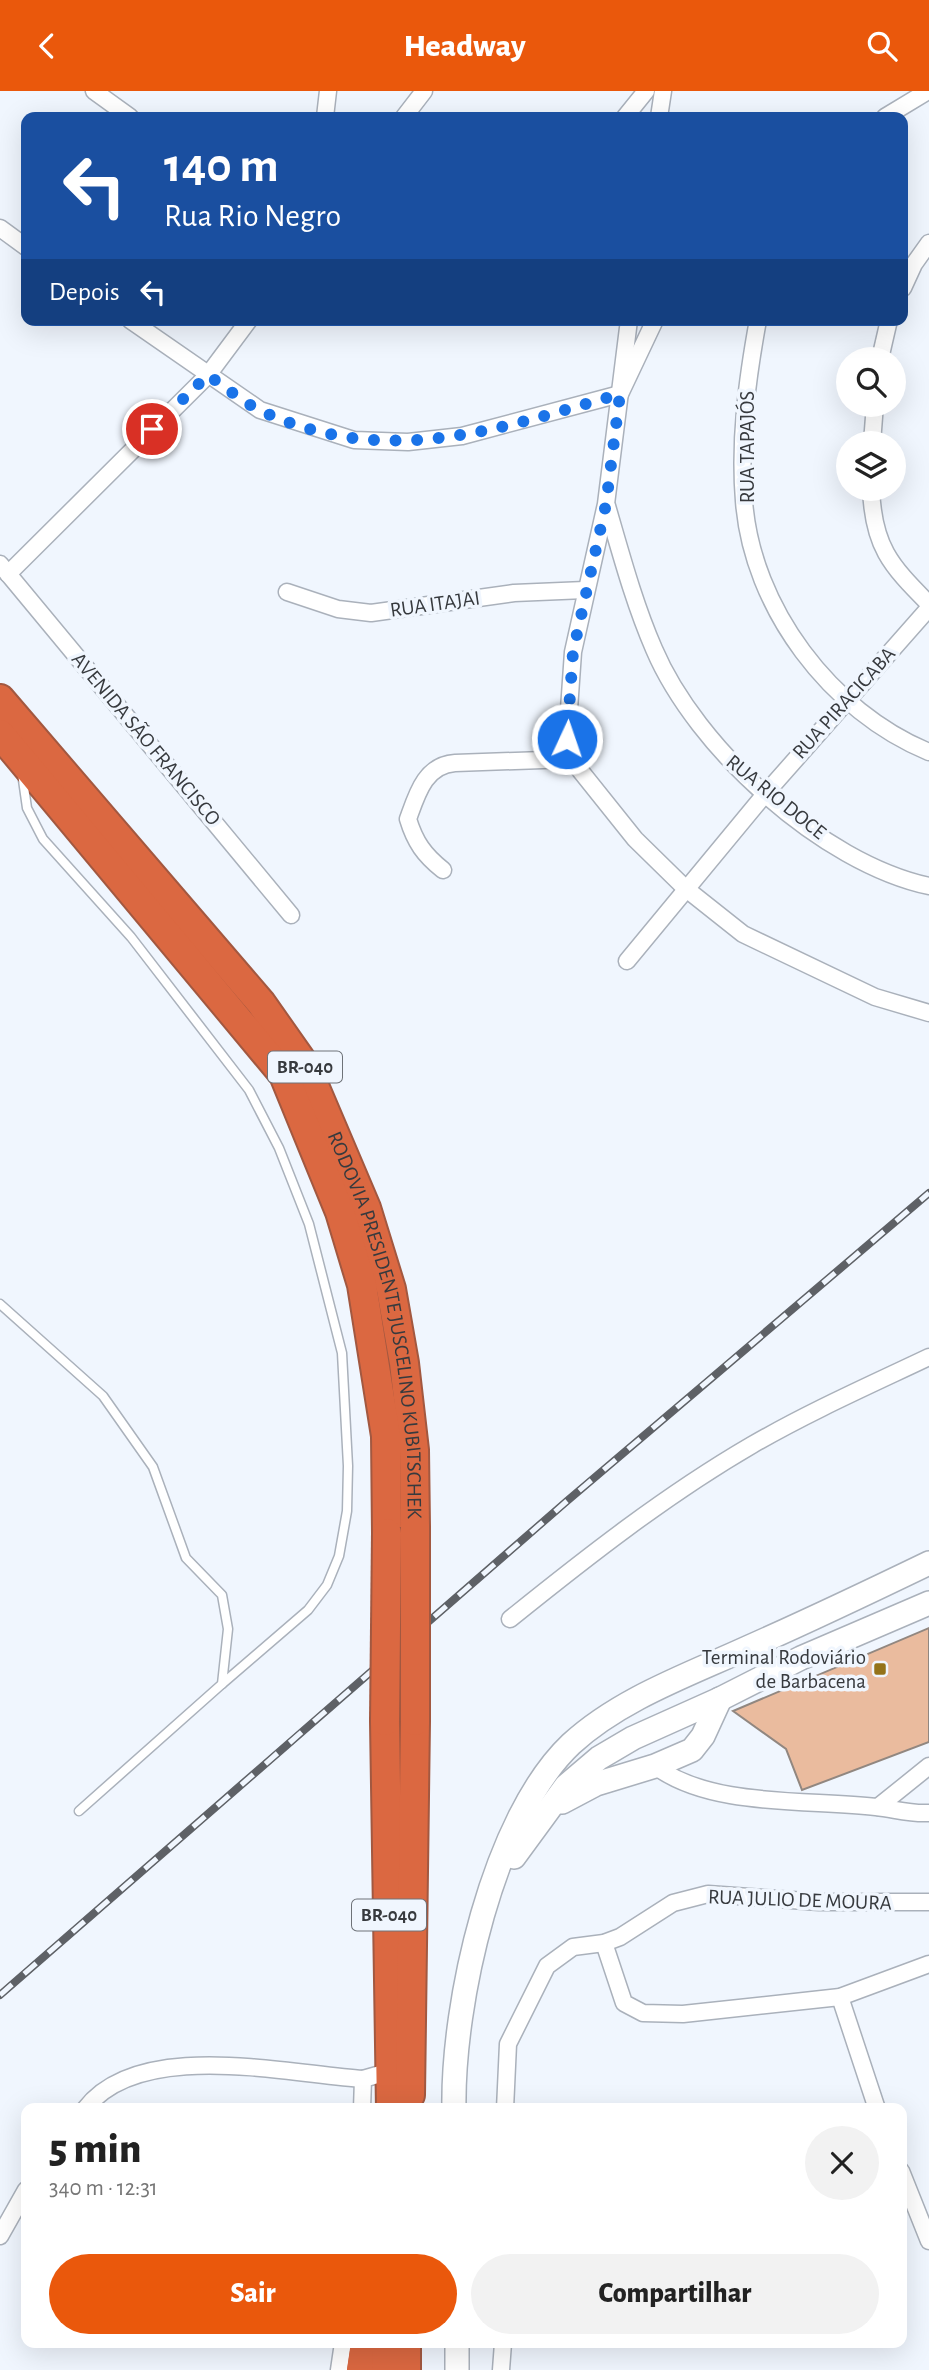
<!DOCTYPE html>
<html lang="pt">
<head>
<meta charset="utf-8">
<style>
	:root { --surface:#fff; --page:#f2f2f2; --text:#222; --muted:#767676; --accent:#ea580c }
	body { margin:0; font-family:"Alegreya Sans",sans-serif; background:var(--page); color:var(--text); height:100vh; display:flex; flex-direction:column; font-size:26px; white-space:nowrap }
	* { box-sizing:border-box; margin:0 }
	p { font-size:23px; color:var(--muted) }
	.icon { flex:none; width:38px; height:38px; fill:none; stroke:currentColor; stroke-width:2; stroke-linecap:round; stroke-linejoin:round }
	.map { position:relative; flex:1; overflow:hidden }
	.sheet { position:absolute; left:21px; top:2012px; width:886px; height:245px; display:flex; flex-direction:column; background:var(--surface); border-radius:14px; box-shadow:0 7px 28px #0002 }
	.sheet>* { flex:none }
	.guide { position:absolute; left:21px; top:21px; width:887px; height:214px; border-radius:14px; box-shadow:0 7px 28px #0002; background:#1a4fa0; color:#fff; overflow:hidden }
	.buttons { position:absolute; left:836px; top:256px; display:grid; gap:14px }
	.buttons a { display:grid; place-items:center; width:70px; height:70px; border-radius:50%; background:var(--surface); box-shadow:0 7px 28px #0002; font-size:35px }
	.pin { position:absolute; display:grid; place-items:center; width:60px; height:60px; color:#fff; margin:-30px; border:4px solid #fff; border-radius:50%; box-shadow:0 2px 7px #0007 }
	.me { position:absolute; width:77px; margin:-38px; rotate:3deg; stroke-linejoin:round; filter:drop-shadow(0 0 5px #0008) }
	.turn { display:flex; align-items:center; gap:24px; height:147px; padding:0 28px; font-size:32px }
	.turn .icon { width:91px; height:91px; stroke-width:2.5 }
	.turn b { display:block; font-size:49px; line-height:60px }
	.then { display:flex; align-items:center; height:66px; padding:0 28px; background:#0003; gap:14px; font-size:26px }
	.round { display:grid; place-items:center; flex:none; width:74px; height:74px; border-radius:37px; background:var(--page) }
	.headline { display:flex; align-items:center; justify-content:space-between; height:119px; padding:0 28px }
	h1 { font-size:42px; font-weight:800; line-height:52px }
	.button { display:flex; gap:14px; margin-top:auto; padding:14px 28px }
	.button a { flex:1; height:80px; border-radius:42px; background:var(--accent); color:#fff; font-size:28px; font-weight:800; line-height:80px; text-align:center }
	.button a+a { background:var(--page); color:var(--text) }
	header { display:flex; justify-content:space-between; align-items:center; height:91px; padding:0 28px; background:var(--accent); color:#fff; font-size:32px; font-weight:800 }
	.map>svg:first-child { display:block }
	.building { fill:#eabb9e; stroke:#918780; stroke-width:2 }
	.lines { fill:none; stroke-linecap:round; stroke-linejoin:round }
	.service-casing { stroke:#aab1bb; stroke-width:11 }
	.minor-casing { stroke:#aab1bb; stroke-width:19 }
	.secondary-casing { stroke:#aab1bb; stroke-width:26 }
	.motorway-casing { stroke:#a25840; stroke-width:32 }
	.service { stroke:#fff; stroke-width:8 }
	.minor { stroke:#fff; stroke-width:16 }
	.secondary { stroke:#fff; stroke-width:23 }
	.motorway { stroke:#db6841; stroke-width:28 }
	.rail-casing { stroke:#5e6166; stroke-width:8 }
	.rail { stroke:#f0f6fe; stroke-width:5; stroke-dasharray:16; stroke-linecap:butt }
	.motorway-bridge-casing { stroke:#a25840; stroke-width:32; stroke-linecap:butt }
	.motorway-bridge { stroke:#db6841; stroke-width:28 }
	.route { stroke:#1a73e8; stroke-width:12; stroke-dasharray:0 21.6 }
	.poi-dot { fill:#94731a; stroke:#f0f6fe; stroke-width:2.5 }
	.labels { text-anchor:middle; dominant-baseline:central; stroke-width:7; stroke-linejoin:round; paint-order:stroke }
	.shield { fill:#f0f6fe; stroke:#6e7278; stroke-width:2 }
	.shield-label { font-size:19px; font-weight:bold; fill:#373a3e }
	.street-label { font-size:21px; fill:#373a3e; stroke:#f0f6fe }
	.poi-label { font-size:21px; fill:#373a3e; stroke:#f0f6fe; text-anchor:end }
</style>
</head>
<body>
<header><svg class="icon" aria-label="back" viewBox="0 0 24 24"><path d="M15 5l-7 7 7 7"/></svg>Headway<svg class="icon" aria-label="search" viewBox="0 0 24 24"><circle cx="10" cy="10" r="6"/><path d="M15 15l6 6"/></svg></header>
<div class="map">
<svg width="929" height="2279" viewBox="0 0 929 2279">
	<rect width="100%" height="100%" fill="#f0f6fe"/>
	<!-- building -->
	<path class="building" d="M929 1537V1651L802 1699 786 1658 733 1620Z"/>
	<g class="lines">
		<!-- service casing -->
		<g class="service-casing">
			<g id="service">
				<path d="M22 682 27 717 43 748 131 846 249 999 279 1057 309 1133 342 1262 348 1375 347 1420 339 1465 327 1494 308 1519 222 1593"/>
				<path d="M0 1213 103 1305 153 1376 186 1467 222 1504 228 1538 222 1593 79 1720"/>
			</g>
		</g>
		<!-- minor casing -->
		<g class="minor-casing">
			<g id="minor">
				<path d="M94 0 130 26"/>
				<path d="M325 26 328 0"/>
				<path d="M404 26 424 0"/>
				<path d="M625 26 646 0"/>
				<path d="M659 26 663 0"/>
				<path d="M885 26 928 0"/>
				<path d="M0 137 26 156"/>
				<path d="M903 197 914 173 929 152"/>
				<path d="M130 229 260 319 354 349 408 351 462 345 620 303 655 229"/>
				<path d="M629 229 606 413 573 561 567 647 571 668 635 748 685 797 743 843 875 906 929 922"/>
				<path d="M758 229C747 289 739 350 744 410 752 517 831 621 929 661"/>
				<path d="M880 268 889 229"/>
				<path d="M872 352 875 313"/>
				<path d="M871 397C873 455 890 474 929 513"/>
				<path d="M607 415C621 463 634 512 654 558 696 657 822 772 929 795"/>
				<path d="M0 473 291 824"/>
				<path d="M8 483 208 284 249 229"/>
				<path d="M287 501 338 518 371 522 514 502 585 499"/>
				<path d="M443 779C424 764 415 751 408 728 417 703 425 674 455 672L571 668"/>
				<path d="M627 870 765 703 929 517"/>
				<path d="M510 1528C587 1466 666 1404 752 1354 809 1321 870 1294 929 1266"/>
				<path d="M655 1675C711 1717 808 1708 876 1716 895 1718 908 1723 929 1722"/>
				<path d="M878 1716 929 1675"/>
				<path d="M604 1852 624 1912 643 1922 683 1923 840 1906 929 1873"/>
				<path d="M840 1906 877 2018"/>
				<path d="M85 2018C139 1947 287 1983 363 1988"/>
				<path d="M362 2018 363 1988 391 1980"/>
				<path d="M505 2018 508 1953 547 1875 573 1856 604 1852 620 1846 673 1812 708 1803 819 1811H929"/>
				<path d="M901 2080 929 2150"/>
				<path d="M0 2145 26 2099"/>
				<path d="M339 2279 343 2252"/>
				<path d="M501 2279 503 2252"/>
			</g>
		</g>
		<!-- secondary casing -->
		<g class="secondary-casing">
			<g id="secondary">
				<path d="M562 1711 596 1693 655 1675 692 1659 703 1645 720 1608"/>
				<path d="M514 1766 566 1695 599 1667 633 1647 720 1608 801 1567 929 1512"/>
				<path d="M454 2018C452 1913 493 1727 571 1653 620 1608 688 1584 747 1557 808 1530 869 1501 929 1472"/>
				<path d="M457 2279V2252"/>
			</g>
		</g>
		<!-- motorway casing -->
		<g class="motorway-casing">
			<g id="motorway">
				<path id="s1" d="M0 608 261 912 306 976 366 1117 391 1198 404 1272 414 1359 415 1436"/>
				<path d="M0 643 284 984 340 1121 362 1194 386 1345 387 1442"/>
				<path d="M385 1630 391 2018"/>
				<path d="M410 2004 415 1630"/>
				<path d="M361 2279 365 2252"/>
				<path d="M386 2279 387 2252"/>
				<path d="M406 2279V2252"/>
			</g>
		</g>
		<!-- service -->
		<use href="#service" class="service"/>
		<!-- minor -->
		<use href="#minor" class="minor"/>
		<!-- secondary -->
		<use href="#secondary" class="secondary"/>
		<!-- motorway -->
		<use href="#motorway" class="motorway"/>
		<!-- rail casing -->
		<g class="rail-casing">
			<path id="rail" d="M0 1904 567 1410 929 1102"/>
		</g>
		<!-- rail -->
		<use href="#rail" class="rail"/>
		<!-- motorway-bridge casing -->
		<g class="motorway-bridge-casing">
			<g id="motorway-bridge">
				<path d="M415 1436V1630"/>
				<path d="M385 1630 387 1442"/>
			</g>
		</g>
		<!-- motorway-bridge -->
		<use href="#motorway-bridge" class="motorway-bridge"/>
	</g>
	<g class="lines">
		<!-- route -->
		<path class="route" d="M152 338 208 284C225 296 243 311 261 320 386 378 496 339 620 303L606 413 573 561 567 648"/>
	</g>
	<!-- markers -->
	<rect class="poi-dot" x="873" y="1571" width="14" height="14" rx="3.5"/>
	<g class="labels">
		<!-- shield labels -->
		<g class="shield">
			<rect x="268" y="960.5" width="74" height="31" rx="5"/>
			<rect x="352" y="1808.5" width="74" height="31" rx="5"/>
		</g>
		<g class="shield-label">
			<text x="305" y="976">BR-040</text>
			<text x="389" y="1824">BR-040</text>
		</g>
		<!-- street labels -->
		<g class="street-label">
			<text transform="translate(747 356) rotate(-90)">RUA TAPAJÓS</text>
			<text transform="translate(435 513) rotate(-8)">RUA ITAJAI</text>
			<text transform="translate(844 612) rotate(-48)">RUA PIRACICABA</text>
			<text transform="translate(146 648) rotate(50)">AVENIDA SÃO FRANCISCO</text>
			<text transform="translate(776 706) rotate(39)">RUA RIO DOCE</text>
			<text stroke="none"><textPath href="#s1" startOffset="749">RODOVIA PRESIDENTE JUSCELINO KUBITSCHEK</textPath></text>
			<text transform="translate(800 1809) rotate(2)">RUA JULIO DE MOURA</text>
		</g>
		<!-- poi labels -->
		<g class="poi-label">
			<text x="866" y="1566">Terminal Rodoviário<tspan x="866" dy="24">de Barbacena</tspan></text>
		</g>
	</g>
</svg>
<div class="buttons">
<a><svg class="icon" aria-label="search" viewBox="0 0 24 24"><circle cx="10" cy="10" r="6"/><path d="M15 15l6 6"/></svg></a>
<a><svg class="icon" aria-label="layers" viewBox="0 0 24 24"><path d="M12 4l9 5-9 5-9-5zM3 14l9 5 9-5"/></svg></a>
</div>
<div class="pin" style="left:152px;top:338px;background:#d93025"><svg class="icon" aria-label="arrive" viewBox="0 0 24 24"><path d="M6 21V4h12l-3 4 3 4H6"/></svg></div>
<svg class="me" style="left:567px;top:648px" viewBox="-20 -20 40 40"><circle r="17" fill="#1a73e8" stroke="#fff" stroke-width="3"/><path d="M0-11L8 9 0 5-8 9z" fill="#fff"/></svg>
<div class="guide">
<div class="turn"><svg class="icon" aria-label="left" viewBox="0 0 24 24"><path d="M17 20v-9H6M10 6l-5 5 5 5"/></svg><div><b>140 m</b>Rua Rio Negro</div></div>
<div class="then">Depois<svg class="icon" aria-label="left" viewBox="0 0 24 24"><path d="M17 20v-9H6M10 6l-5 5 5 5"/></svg></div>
</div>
<section class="sheet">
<div class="headline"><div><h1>5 min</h1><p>340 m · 12:31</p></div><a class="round"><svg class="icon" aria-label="close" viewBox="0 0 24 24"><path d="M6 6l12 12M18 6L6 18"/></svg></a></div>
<div class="button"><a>Sair</a><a>Compartilhar</a></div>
</section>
</div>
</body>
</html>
